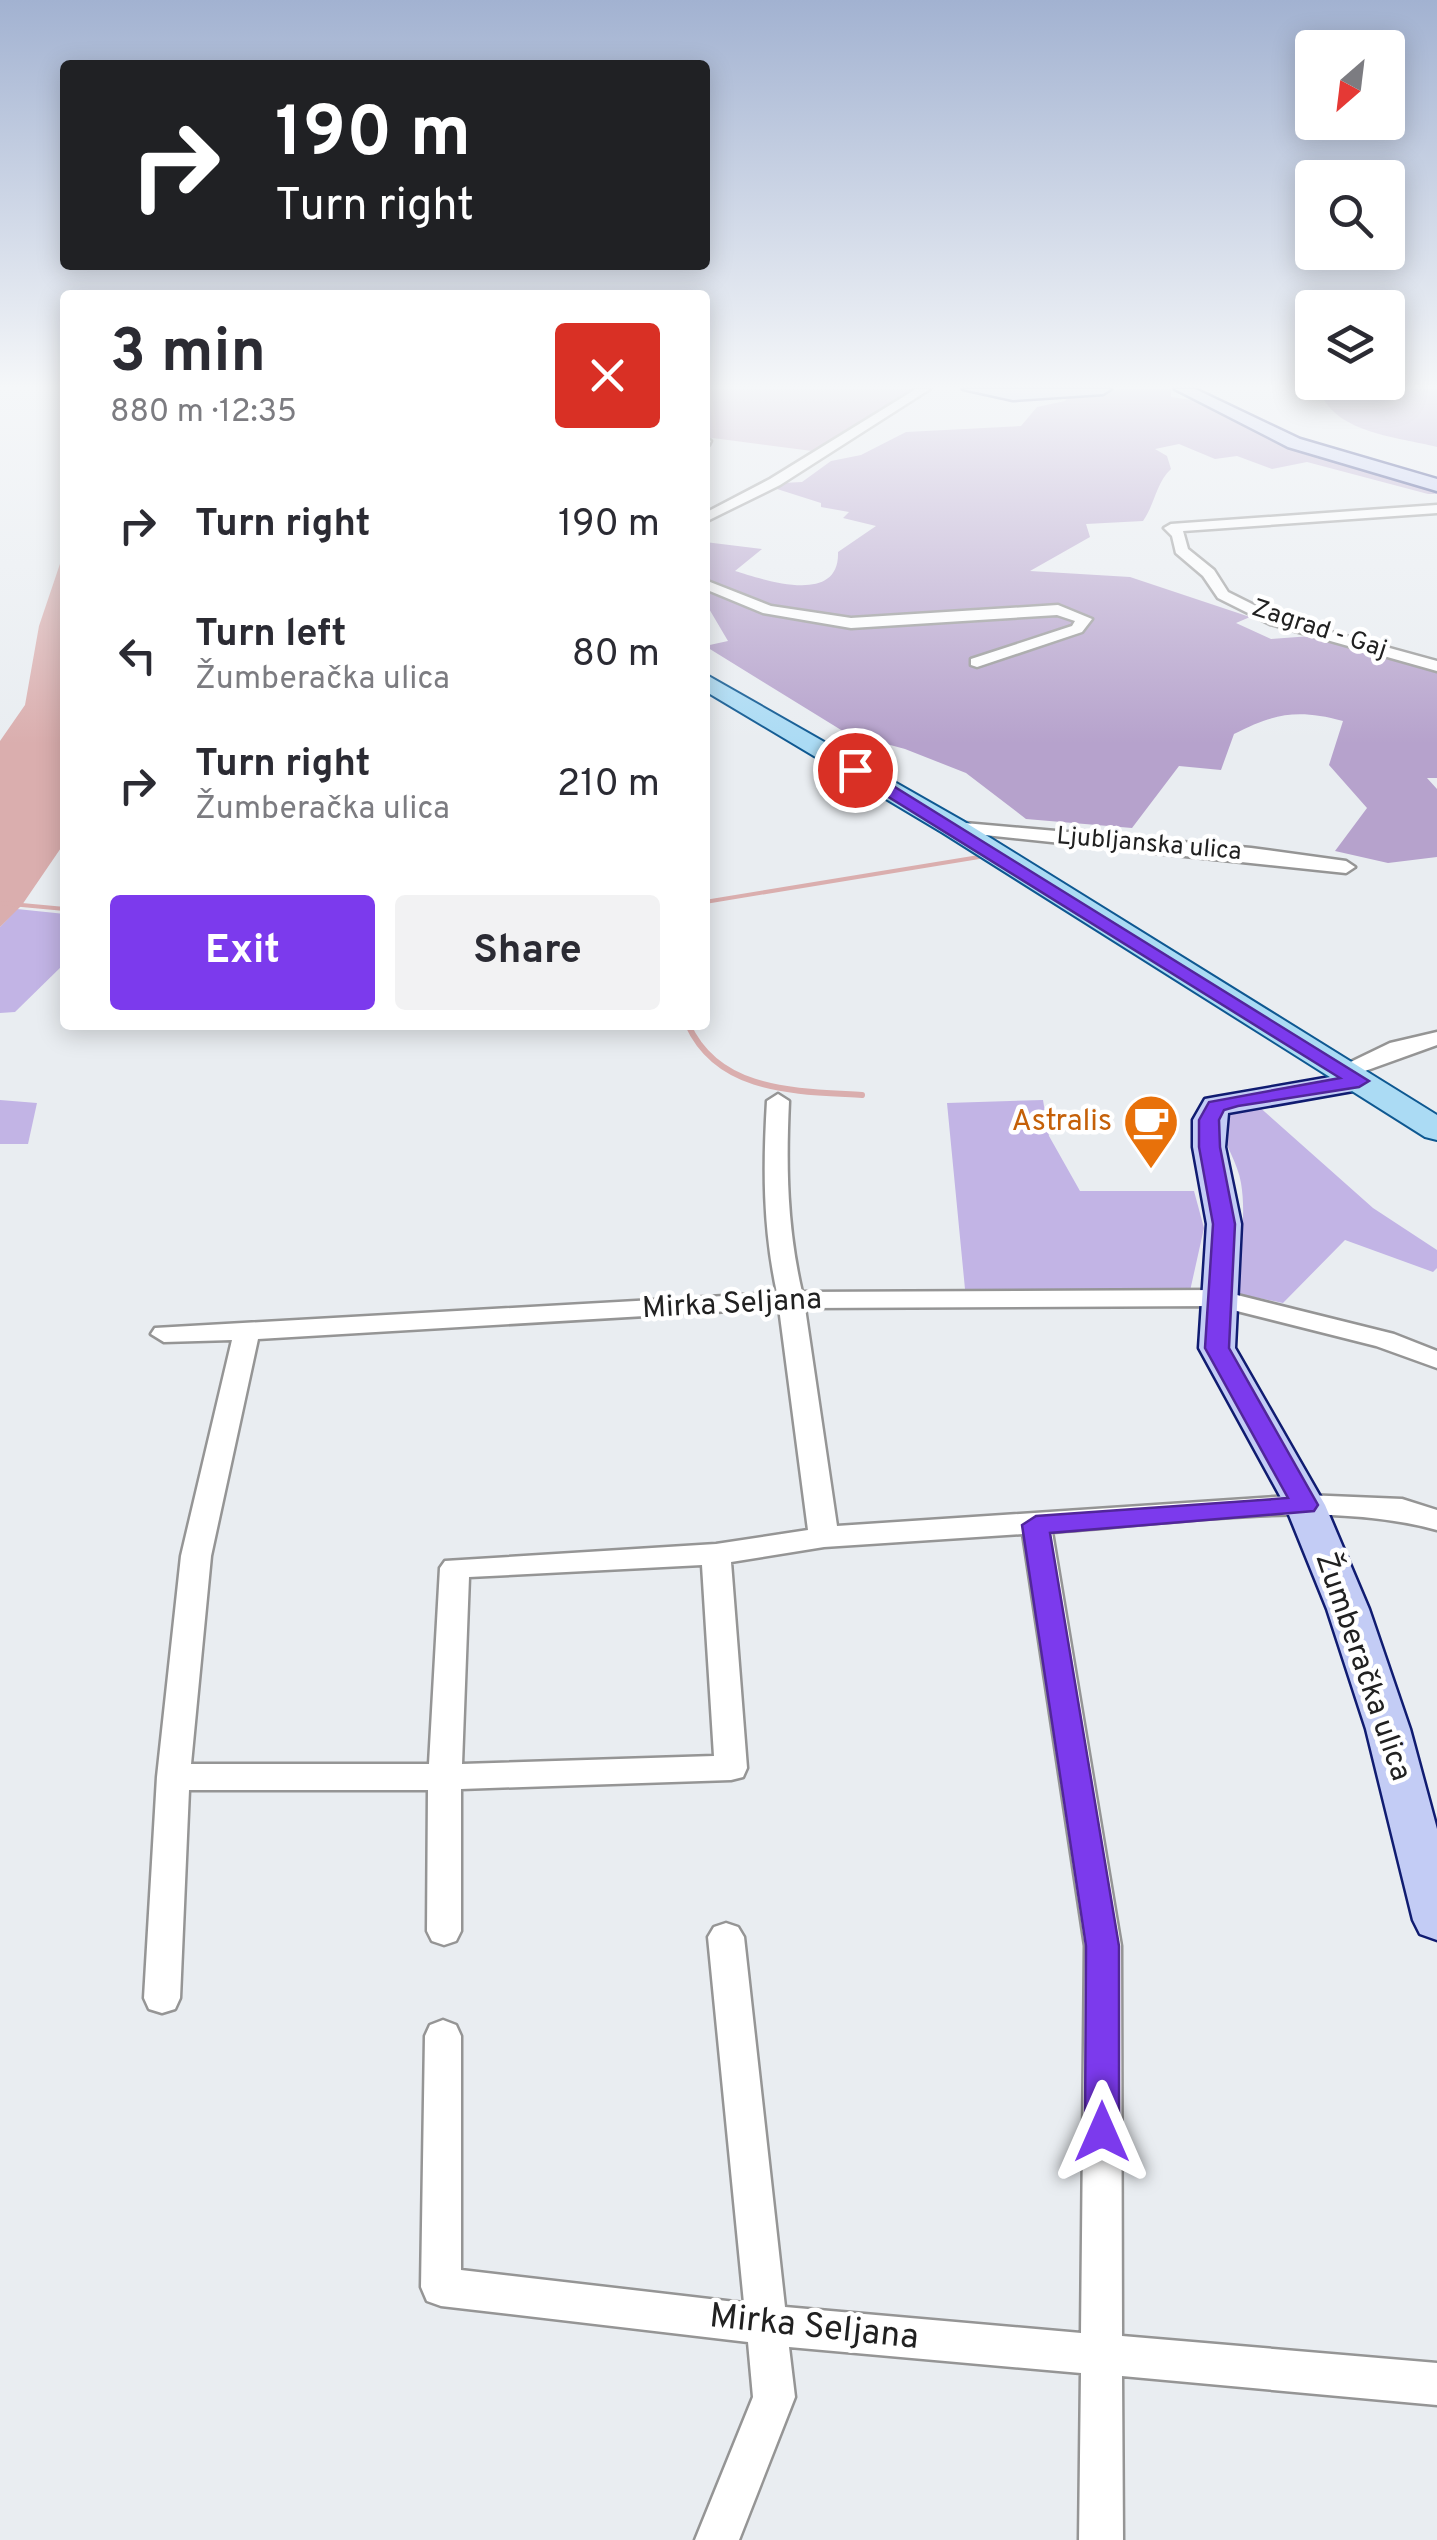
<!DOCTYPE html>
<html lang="en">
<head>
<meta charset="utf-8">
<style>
	:root { --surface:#fff; --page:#f2f2f3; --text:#2b2b33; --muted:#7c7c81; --accent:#7c3aed }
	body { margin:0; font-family:Overpass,sans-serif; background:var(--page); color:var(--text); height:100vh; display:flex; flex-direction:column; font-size:38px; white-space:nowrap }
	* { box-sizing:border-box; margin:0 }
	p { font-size:32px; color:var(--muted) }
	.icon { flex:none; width:55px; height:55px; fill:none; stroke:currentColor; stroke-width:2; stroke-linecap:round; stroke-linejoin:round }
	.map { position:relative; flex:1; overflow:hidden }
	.details { position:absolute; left:60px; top:290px; width:650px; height:740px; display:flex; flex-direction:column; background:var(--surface); border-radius:10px; box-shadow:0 5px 25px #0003 }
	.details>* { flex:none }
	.top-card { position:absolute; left:60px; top:60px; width:650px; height:210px; border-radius:10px; box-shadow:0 5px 25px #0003; background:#202124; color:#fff; overflow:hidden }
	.needle { width:65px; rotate:208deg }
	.tools { position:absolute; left:1295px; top:30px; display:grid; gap:20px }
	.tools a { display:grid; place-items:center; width:110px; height:110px; border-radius:10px; background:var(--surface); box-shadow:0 5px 25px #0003; font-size:50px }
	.pin { position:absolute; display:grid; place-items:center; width:85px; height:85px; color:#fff; margin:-42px; border:5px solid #fff; border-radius:50%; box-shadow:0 2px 10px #0007 }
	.me { position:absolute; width:110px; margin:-55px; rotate:0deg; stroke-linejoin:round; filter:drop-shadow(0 0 8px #0008) }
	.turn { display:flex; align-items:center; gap:35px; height:210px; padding:0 50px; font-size:45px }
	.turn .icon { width:130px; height:130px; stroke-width:2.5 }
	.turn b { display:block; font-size:70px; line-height:85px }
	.round { display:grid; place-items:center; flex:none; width:105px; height:105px; border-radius:10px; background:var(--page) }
	.overview { display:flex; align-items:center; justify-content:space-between; height:170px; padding:0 50px }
	h1 { font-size:60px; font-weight:700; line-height:75px }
	.button { display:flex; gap:20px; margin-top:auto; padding:20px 50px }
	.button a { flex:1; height:115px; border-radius:10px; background:var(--accent); color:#fff; font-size:40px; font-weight:700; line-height:115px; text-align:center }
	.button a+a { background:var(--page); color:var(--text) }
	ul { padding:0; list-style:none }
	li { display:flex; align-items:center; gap:30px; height:130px; padding:0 50px }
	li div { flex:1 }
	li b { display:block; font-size:38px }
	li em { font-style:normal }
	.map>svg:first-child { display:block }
	.grass { fill:#c2b4e5 }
	.forest { fill:#b6a2cc }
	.cemetery { fill:#c5acc8 }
	.water { fill:#daaeae }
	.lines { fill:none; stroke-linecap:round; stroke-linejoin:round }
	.stream-far1 { stroke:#daaeae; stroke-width:4 }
	.stream { stroke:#daaeae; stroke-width:6 }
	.street-casing { stroke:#959595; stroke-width:5 }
	.secondary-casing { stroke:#101c71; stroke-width:5 }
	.primary-casing { stroke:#0e5891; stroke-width:4 }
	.street { fill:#fff; fill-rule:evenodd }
	.secondary { fill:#c3ccf5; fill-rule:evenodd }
	.primary { fill:#abdbf4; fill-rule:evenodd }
	.route { fill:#7c3aed; stroke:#51269a; stroke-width:2.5 }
	.labels { text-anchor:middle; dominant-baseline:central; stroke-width:9; stroke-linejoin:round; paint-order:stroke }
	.far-street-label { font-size:25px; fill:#212121; stroke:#fff }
	.food-label { font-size:30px; fill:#c56008; stroke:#fff; text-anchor:end }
	.street-label { font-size:30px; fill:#212121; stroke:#fff }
	.near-street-label { font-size:35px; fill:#212121; stroke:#fff }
</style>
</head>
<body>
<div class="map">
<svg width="1437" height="2540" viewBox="0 0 1437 2540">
	<rect width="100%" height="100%" fill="#e9edf1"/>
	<!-- grass -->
	<g class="grass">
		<path d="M17 909 65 914V963L15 1012 0 1013V927Z"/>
		<path d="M0 1100 37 1103 28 1144H0Z"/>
		<path d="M1043 1100 1049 1136 1080 1191H1194L1204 1228 1190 1291 965 1289 947 1103Z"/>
		<path d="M1256 1104 1373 1208 1437 1250V1268L1433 1272 1345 1240 1283 1303 1234 1293C1239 1257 1247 1219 1241 1183 1238 1163 1224 1144 1220 1124L1229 1109Z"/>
	</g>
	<!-- forest -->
	<g class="forest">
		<path d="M1120 389H1171V397L1206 402 1260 432 1437 488V494H1428L1307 462 1272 469 1237 456 1215 459 1179 444 1155 449 1167 456 1171 469C1156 483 1155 504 1143 521L1086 524 1090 537 1030 571 1130 577 1250 617 1236 623 1271 639 1311 636 1437 673V778H1427L1437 789V857L1388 863 1335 851 1367 808 1329 765 1343 721C1298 709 1275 713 1234 734L1221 770 1179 766 1132 828 1026 819 966 773 905 749 846 733 705 646 728 641 705 602V542L762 549 735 571C762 579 840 607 838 552L876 526 843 518 849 512 821 507V503L777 489 782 483 802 482 831 461 861 455 906 432 1021 426 1037 407 1065 401 1069 395Z"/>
		<path d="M1364 389H1437V447C1399 437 1337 434 1320 392Z"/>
	</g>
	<!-- cemetery -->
	<path class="cemetery" d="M705 389H919L812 451 705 437Z"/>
	<!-- water -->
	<path class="water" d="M65 549V842L22 905 0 927V741L25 705 39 626Z"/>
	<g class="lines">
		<!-- stream-far1 -->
		<g class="stream-far1">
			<path d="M705 902 979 857"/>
			<path d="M0 903 65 909"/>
		</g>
		<!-- stream -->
		<path class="stream" d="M688 1025C719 1093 797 1091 862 1095"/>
		<!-- street casing -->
		<g class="street-casing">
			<g id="street">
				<path d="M916 389H930L780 485 705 522V513L770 479Z"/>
				<path d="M705 437 711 441 709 445 705 446Z"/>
				<path d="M1437 505V513L1183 531 1188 549 1214 570 1228 592 1280 618 1437 661V671L1270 624 1218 598 1203 576 1176 553 1172 536 1164 528 1171 524Z"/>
				<path d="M705 580 771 606 851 618 1058 605 1092 619 1082 632 977 667 971 665V659L1072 626 1075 621 1057 615 851 628 763 613 705 589Z"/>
				<path d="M953 822 1251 848 1346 861 1355 867 1346 873 947 831V823Z"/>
				<path d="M1437 1032V1045L1351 1076 1343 1078 1332 1071 1390 1043Z"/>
				<path d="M778 1094 789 1101C786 1168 787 1227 802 1292L1217 1290 1394 1334 1437 1351V1368L1376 1346 1217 1306 805 1308 837 1526 1305 1495 1402 1499 1437 1510V1530C1322 1498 1171 1524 1052 1532L1121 1946 1122 2336 1437 2363V2405L1122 2376 1123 2540H1079L1081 2373 789 2347 795 2397 739 2540H695L753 2397 748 2342 441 2306 427 2301 421 2287 425 2036 430 2025 443 2020 456 2025 461 2036V2270L744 2303 708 1937 714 1927 726 1923 738 1927 744 1937 785 2307 1081 2333 1085 1946 1023 1534 824 1547 731 1562 747 1768 743 1777 731 1780 461 1789V1931L456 1941 444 1945 432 1941 427 1931 428 1790H189L180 1998 175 2009 162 2013 149 2009 144 1998 157 1777 181 1556 232 1340 164 1342 151 1334 155 1328 777 1293C763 1228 763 1168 767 1101ZM779 1308 808 1530 716 1544 445 1561 440 1568 429 1764H191L211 1556 258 1339ZM702 1565 714 1756 462 1764 469 1577Z"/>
			</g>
		</g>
		<!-- secondary casing -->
		<g class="secondary-casing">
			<g id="secondary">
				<path d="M963 389H1111L1103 394 1013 400Z"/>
				<path d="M1175 389H1195L1300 439 1437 479V491L1288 447Z"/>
				<path d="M1359 1072 1374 1081 1370 1088 1228 1113 1225 1147 1241 1224 1235 1348 1325 1505 1369 1609 1410 1729 1437 1829V1940L1420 1934 1413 1920 1366 1729 1327 1609 1285 1505 1199 1348 1207 1224 1193 1147V1120L1205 1099 1216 1097Z"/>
			</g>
		</g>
		<!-- primary casing -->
		<g class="primary-casing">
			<path id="primary" d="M705 674 963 821 1437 1115V1140L1425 1137 943 833 705 691Z"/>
		</g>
		<!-- street -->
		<use href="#street" class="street"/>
		<!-- secondary -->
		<use href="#secondary" class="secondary"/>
		<!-- primary -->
		<use href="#primary" class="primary"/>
	</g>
	<!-- sky -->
	<linearGradient id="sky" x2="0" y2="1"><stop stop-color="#a2b2d1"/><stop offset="0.52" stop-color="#f5f7f9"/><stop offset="1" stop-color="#f5f7f9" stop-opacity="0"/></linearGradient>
	<rect width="1437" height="744" fill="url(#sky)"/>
	<!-- route -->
	<path class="route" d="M850 766H861L1369 1081 1359 1087 1238 1106 1224 1110 1219 1120 1220 1147 1235 1224 1229 1348 1318 1505 1314 1511 1050 1533 1119 1946V2132L1114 2143 1102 2148 1090 2143 1085 2132 1086 1946 1022 1525 1036 1516 1288 1498 1205 1348 1213 1224 1199 1147V1120L1209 1102 1340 1078 850 773Z"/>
	<!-- icons -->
	<defs>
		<g id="cafe-pin" transform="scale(2.875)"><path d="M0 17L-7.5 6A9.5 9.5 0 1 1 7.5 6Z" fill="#e8710a" stroke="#fff"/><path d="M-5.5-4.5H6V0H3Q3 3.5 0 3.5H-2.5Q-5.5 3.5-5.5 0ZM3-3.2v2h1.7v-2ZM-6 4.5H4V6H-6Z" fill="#fff"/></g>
	</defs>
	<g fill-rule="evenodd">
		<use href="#cafe-pin" x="1151" y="1122"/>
	</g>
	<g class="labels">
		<!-- far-street labels -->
		<g class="far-street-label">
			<text transform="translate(1319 630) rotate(18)">Zagrad - Gaj</text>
			<text transform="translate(1149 845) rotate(5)">Ljubljanska ulica</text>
		</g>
		<!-- food labels -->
		<g class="food-label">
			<text x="1112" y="1122">Astralis</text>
		</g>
		<!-- street labels -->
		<g class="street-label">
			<text transform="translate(732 1305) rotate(-3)">Mirka Seljana</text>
			<text transform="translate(1362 1667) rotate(71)">Žumberačka ulica</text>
		</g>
		<!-- near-street labels -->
		<g class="near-street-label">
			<text transform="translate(814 2328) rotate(6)">Mirka Seljana</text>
		</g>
	</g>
</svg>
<div class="tools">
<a><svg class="needle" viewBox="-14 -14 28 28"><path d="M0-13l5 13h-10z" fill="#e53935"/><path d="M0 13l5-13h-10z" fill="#7c7c81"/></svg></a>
<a><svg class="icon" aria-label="search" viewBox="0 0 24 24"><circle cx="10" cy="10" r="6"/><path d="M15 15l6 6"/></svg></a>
<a><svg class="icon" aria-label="layers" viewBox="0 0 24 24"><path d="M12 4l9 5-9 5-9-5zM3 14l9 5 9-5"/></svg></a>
</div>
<div class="pin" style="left:855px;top:770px;background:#d93025"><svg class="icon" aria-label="arrive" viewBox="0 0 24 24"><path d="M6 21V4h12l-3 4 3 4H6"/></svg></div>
<svg class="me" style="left:1102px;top:2132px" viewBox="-20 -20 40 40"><path d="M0-17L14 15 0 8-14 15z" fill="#7c3aed" stroke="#fff" stroke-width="4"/></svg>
<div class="top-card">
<div class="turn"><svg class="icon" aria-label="right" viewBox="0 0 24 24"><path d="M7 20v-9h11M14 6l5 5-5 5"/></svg><div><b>190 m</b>Turn right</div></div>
</div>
<section class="details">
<div class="overview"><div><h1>3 min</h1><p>880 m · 12:35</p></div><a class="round" style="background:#d93025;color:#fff"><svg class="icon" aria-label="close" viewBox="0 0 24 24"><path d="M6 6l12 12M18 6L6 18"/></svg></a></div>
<ul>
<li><svg class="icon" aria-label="right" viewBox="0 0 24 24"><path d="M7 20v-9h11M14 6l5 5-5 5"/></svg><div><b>Turn right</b></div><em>190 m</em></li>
<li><svg class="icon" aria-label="left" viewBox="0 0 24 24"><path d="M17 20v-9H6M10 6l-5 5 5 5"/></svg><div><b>Turn left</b><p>Žumberačka ulica</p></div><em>80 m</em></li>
<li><svg class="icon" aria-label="right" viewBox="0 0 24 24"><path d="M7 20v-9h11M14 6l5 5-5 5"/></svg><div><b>Turn right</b><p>Žumberačka ulica</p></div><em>210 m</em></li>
</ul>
<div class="button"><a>Exit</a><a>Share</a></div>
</section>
</div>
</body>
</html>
